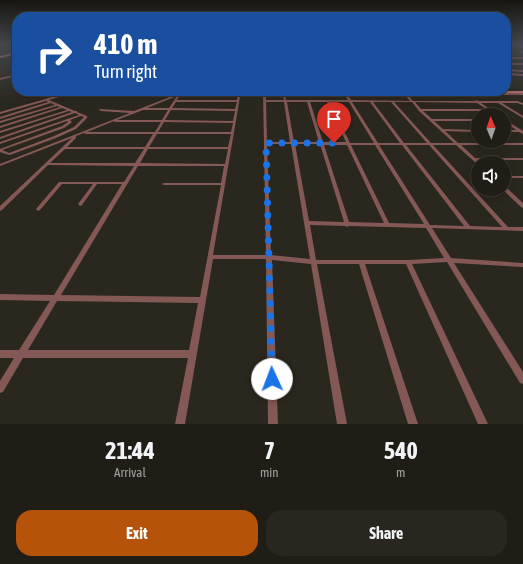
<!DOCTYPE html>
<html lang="en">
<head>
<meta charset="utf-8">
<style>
	:root { --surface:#201d16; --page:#28261f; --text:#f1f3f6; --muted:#a2a2a1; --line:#3d3b35; --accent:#b45309 }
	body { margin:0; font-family:"Asap Condensed",sans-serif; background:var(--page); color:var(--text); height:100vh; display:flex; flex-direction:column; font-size:15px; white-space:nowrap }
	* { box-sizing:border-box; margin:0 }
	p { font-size:13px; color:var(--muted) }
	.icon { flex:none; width:22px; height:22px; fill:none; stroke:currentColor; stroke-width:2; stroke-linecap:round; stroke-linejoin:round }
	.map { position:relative; height:424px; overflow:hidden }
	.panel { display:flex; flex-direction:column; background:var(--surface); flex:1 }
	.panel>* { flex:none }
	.guide { position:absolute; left:12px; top:12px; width:499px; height:84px; border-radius:16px; box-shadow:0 2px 10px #0003,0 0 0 1px var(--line); background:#1a4fa0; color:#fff; overflow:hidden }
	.needle { width:26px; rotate:358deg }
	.buttons { position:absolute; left:471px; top:108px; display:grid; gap:8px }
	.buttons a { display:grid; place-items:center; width:40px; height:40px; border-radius:50%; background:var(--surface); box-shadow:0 2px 10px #0003,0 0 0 1px var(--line); font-size:20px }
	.pin { position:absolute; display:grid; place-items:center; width:34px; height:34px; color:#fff; margin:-41px -17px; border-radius:50% 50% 50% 0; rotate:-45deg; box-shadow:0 0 4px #0007 }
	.pin .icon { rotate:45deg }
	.me { position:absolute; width:44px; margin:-22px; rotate:358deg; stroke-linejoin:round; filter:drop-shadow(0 0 3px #0008) }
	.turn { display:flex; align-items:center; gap:14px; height:84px; padding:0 16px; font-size:18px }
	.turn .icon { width:52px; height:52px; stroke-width:2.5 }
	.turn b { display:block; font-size:28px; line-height:34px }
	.eta { display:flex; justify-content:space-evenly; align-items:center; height:68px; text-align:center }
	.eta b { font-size:24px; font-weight:700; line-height:28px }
	.action { display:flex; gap:8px; margin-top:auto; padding:8px 16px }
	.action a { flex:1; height:46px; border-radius:16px; background:var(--accent); color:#fff; font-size:16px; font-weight:700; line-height:46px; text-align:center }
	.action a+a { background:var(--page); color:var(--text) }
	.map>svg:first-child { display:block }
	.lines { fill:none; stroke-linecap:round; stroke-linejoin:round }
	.street { fill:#845854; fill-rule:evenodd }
	.secondary { fill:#b8726d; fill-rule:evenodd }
	.highway { fill:#f7a099; fill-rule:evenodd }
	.route { stroke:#1a73e8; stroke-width:7; stroke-dasharray:0 12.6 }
</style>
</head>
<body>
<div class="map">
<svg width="523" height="424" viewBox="0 0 523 424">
	<rect width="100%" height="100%" fill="#2a271e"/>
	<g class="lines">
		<!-- street -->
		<g class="street">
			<path d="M506 44 523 46V48L506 46Z"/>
			<path d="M521 51H523V53L520 52Z"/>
			<rect x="506" y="57" width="17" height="2"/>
			<rect x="506" y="63" width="17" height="2"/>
			<path d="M506 69 523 70V72L506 71Z"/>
			<path d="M12 70 13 69 17 71V73Z"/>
			<path d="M506 73 523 74V76L506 75Z"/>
			<path d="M17 74V76L0 80V78Z"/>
			<path d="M46 91 53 92 63 91 53 94Z"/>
			<path d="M73 91H77L49 100 75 111H77V112L87 116V118L76 129 56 138 10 155H9L0 152V149L62 126 68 122 67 121 0 144V142L79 115 75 113 0 139V137L72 112 69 111 0 133V131L67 110 62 108 0 128V126L60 107 57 106 0 123V121L55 105 51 103 0 119V117L48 102 46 101 0 114V112ZM81 116 84 117 74 127 54 136 9 153 2 150 64 128 71 123 72 122 70 120Z"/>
			<path d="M185 91 186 92V93L180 95 177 100H237L239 91H241L213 255H266L263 91H265L266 100H284L283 94 290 92H343V91H345L351 100 410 101 403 92 404 91 406 92 523 93V95L407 94 413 101H475L476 100 478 101H517L523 103V105L517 103H502L523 116V118L498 103H481L499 115H495L489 111H423L432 119H478V121H434L443 129 478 130V132L445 131 458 143H523V145H461L475 158H523V160H477L480 163H478V164H477L456 145H433L508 227H523V231L432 228 451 258 523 263V267L454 263 523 372V384L520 383 447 262 412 264 488 424H478L406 264H365L418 424H408L359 264H317L347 424H337L311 264 272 260 278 424H268L266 259H213L185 424H175L188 358H23L3 392 0 393V381L14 358H0V350H19L50 301 0 300V294L54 295 122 184H97L82 205 80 206 78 204 93 184H62L40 210 38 211 36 209 59 182H124L134 166 48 165 2 210 0 211V206L72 138 0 166V164L130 113 101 111 99 110 100 109 134 111ZM290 94H344L348 100H286L285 95ZM177 96 169 108H147ZM176 102H237L235 109 172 108ZM266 102H284L290 142H267ZM287 102H307L319 142H294ZM310 102H327L346 142H323ZM330 102H349L374 143H350ZM352 102H370L400 143H378ZM373 102H391L427 143H404ZM394 102H412L419 111 454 143H431ZM415 102 477 103 486 109H421ZM143 110H168L162 120H117ZM171 110 235 111 233 121 165 120ZM114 121 115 122H161L155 132H87ZM164 122 233 123 231 132H158ZM84 133 86 134H153L145 147H67L76 138V136ZM157 134H231L228 147H149ZM267 144H291L310 259 271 255ZM295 144H320L344 222 309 221ZM324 145H347L384 223 349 222ZM351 145H375L424 224 389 223ZM379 145H402L464 226 430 225ZM406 145H429L502 227 470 226ZM65 149H144L135 163H50ZM148 149H228L225 164 140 163ZM138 166H224L221 183H164L162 184 164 185H221L200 297 61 295ZM310 225 345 226 347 227 349 226 426 228 444 258 408 260H316ZM57 301 198 303 189 350H28Z"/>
			<path d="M504 119 523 131V134L519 132H504V130H516L504 121Z"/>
			<rect x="504" y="176" width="19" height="2"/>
			<path d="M504 187H506L523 203V208L521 207 502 189H504Z"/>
		</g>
		<!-- secondary -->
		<g class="secondary">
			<path d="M11 44H17V46L11 45Z"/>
			<path d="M516 44 523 45V47L516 45Z"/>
			<path d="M176 91H202L200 92H178Z"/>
			<path d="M358 91H523V93L360 92Z"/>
		</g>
		<!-- highway -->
		<path class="highway" d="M17 52V54L0 58V56Z"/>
	</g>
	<!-- sky -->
	<linearGradient id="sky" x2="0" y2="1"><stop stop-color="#171510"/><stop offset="0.43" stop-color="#44474c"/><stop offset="1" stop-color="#44474c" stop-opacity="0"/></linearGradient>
	<rect width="523" height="103" fill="url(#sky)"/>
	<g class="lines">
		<!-- route -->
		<path class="route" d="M272 379 266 143H334"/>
	</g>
</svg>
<div class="buttons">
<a><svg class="needle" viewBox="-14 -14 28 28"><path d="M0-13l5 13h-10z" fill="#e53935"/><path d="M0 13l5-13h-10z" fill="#a2a2a1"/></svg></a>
<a><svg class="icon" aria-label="sound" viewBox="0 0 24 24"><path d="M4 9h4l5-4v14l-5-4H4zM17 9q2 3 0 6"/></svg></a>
</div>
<div class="pin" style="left:334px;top:143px;background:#d93025"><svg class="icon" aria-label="arrive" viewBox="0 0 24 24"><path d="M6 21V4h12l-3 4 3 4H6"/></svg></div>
<svg class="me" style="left:272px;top:379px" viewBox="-20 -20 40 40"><circle r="19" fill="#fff"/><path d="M0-13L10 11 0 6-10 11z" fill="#1a73e8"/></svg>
<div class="guide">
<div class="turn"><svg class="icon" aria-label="right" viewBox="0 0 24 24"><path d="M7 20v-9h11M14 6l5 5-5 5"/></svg><div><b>410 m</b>Turn right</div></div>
</div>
</div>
<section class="panel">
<div class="eta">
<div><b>21:44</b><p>Arrival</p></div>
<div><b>7</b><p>min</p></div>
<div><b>540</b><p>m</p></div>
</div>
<div class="action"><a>Exit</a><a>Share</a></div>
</section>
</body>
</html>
